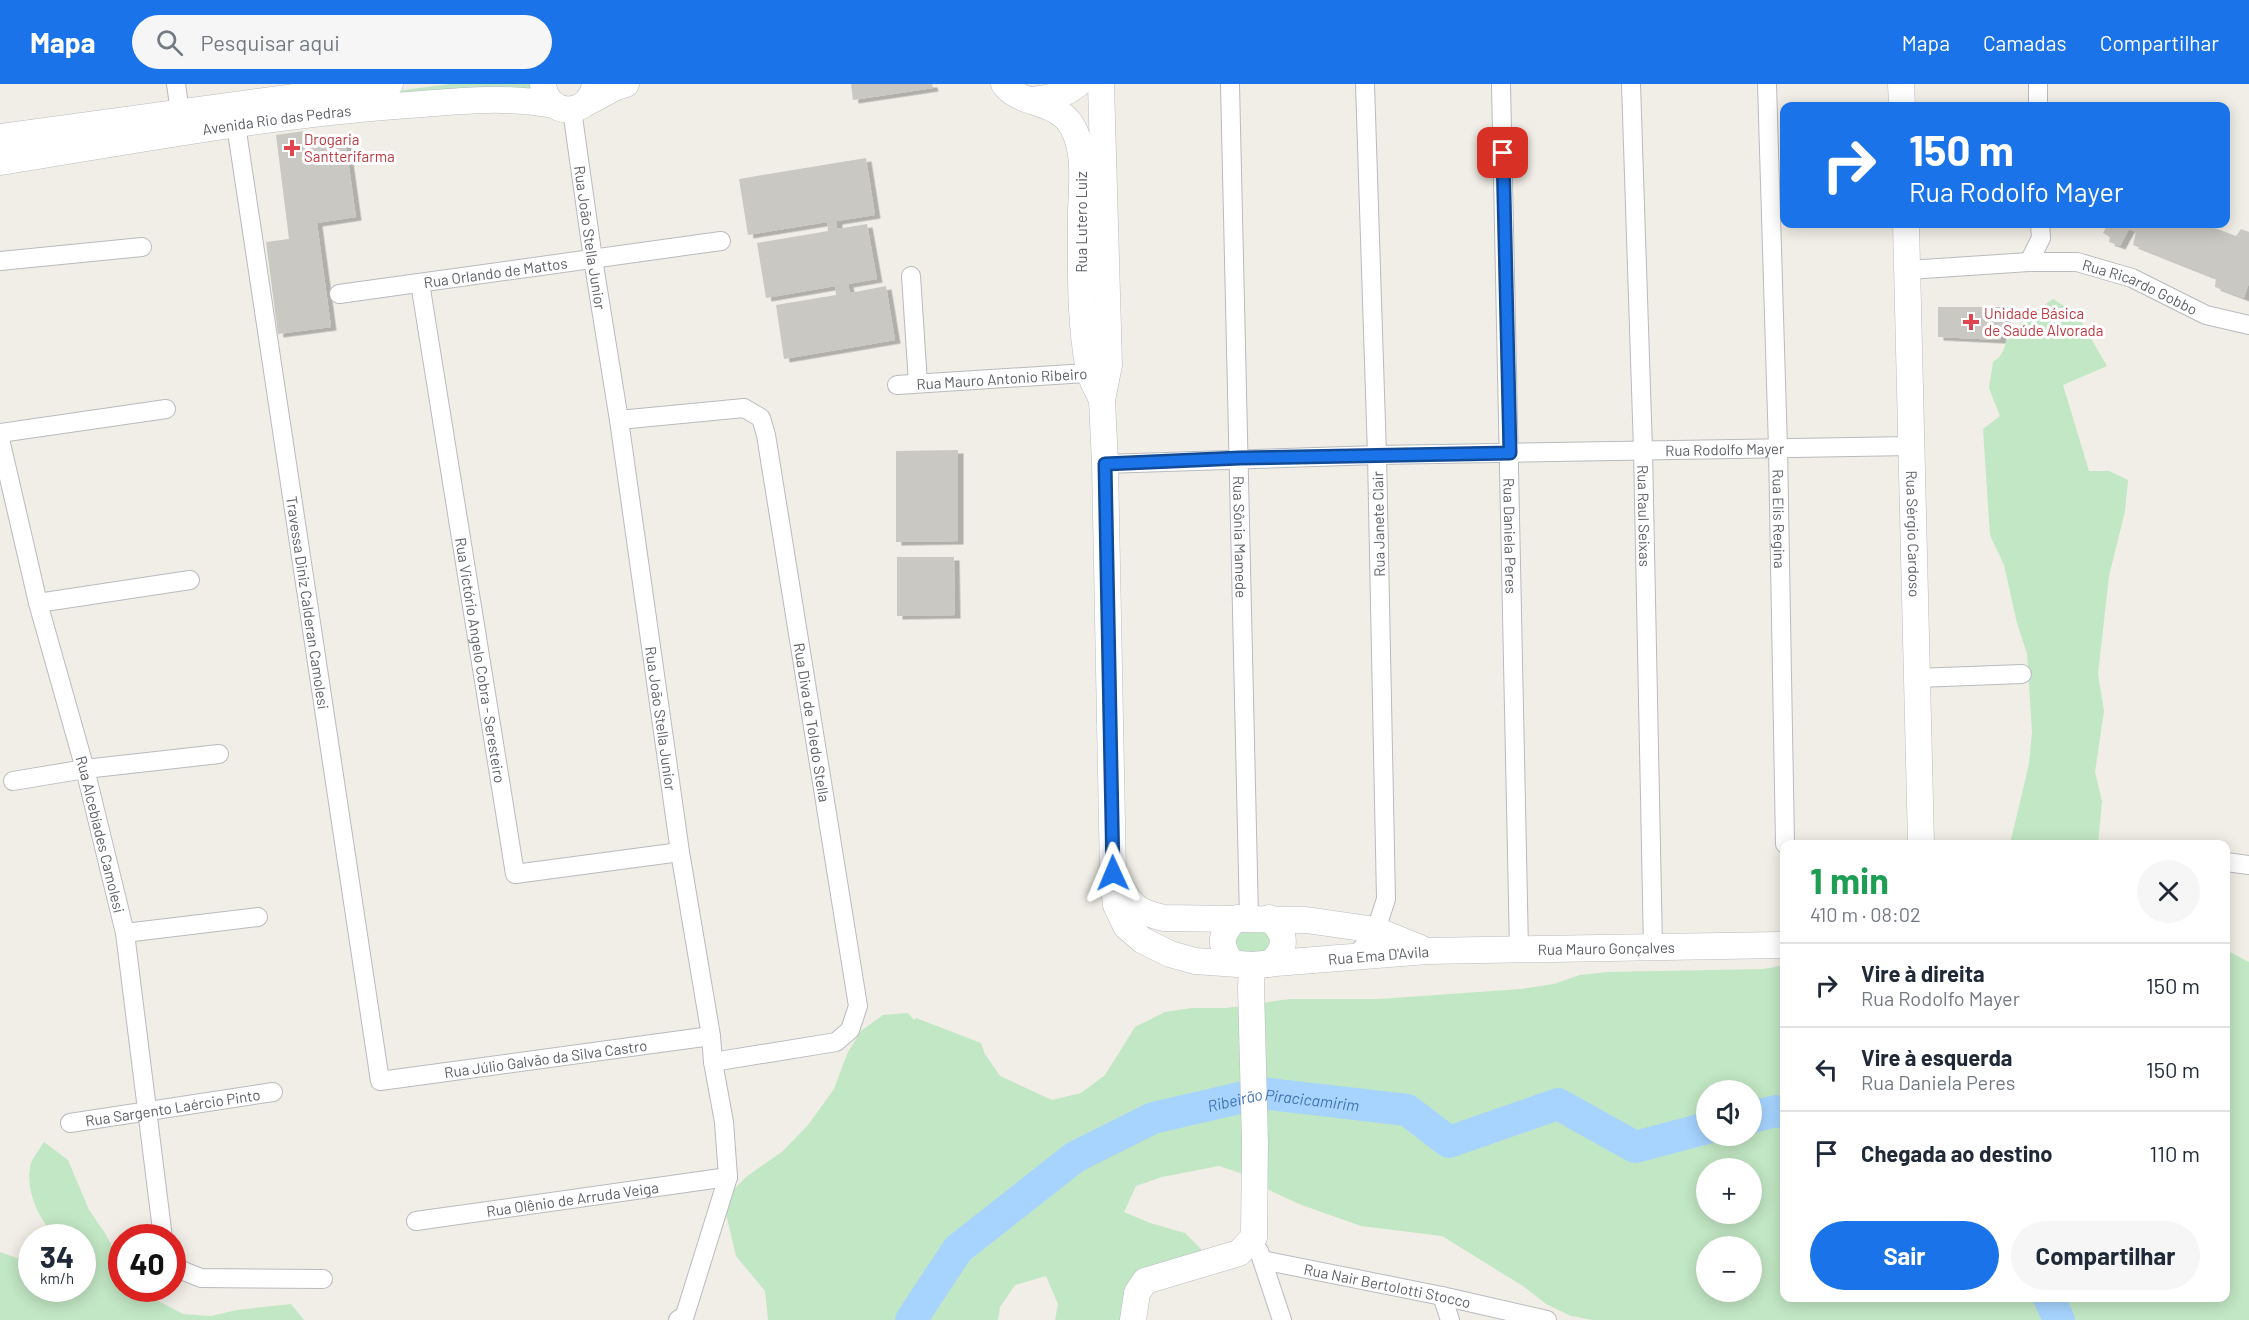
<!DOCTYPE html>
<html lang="pt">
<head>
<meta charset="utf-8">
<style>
	:root { --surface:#fff; --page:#f6f6f7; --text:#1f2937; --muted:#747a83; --line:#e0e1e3; --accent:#1a73e8 }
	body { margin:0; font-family:Barlow,sans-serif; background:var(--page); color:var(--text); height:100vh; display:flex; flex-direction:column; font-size:22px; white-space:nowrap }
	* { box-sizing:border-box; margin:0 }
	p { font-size:20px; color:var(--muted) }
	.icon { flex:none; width:33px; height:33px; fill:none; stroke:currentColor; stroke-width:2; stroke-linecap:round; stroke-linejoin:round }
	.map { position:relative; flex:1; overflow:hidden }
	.sheet { position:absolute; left:1780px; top:756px; width:450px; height:462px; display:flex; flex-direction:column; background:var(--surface); border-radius:12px; box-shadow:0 3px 15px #0003 }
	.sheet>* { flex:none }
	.banner { position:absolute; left:1780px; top:18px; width:450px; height:126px; border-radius:12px; box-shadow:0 3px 15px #0003; background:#1a73e8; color:#fff; overflow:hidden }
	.fabs { position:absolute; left:1696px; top:996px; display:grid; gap:12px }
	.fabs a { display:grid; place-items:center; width:66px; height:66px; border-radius:50%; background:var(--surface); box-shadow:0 3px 15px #0003; font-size:30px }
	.speed { position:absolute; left:18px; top:1140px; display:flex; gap:12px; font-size:30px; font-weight:700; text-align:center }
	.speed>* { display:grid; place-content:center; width:78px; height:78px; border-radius:50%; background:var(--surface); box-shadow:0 3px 15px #0003; line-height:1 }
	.speed small { font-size:15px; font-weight:400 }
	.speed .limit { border:9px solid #d22; background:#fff; color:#111 }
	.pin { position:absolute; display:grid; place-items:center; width:51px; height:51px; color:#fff; margin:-26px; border-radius:12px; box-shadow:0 3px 9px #0006 }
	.me { position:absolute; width:66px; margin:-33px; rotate:359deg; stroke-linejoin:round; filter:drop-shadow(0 0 4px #0008) }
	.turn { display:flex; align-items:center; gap:21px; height:126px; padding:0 30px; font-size:27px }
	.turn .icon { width:78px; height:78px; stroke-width:2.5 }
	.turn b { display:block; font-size:42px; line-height:51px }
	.round { display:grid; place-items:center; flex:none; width:63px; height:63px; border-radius:32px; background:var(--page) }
	.summary { display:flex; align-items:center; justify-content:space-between; height:102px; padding:0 30px }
	h1 { font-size:36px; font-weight:700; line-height:45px; color:#1e9e55 }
	.cta { display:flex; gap:12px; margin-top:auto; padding:12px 30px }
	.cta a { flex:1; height:69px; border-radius:36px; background:var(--accent); color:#fff; font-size:24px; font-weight:700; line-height:69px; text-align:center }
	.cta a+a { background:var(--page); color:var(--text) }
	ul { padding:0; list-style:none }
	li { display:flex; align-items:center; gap:18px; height:84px; padding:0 30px; border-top:2px solid var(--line) }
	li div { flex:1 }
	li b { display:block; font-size:22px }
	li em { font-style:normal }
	header { display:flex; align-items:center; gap:36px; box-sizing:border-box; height:84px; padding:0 30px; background:var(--accent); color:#fff }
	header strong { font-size:28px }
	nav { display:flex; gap:33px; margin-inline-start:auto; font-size:21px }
	.search { width:420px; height:54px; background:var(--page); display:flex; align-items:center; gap:15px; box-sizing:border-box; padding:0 21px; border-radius:33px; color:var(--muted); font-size:22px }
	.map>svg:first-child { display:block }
	.green { fill:#c2e7c4; fill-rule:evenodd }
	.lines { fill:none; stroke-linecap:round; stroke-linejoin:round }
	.river { stroke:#a6d4ff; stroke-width:32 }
	.building { fill:#cac8c3; filter:url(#shadow) }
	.street-casing { stroke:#b8bbbf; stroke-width:20 }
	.secondary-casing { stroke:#b9bcc1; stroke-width:27 }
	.street { stroke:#fff; stroke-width:18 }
	.secondary { stroke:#fff; stroke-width:26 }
	.route-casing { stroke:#114b97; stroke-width:15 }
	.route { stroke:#1a73e8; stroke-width:10 }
	.health-dot { fill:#e0444e; stroke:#fff; stroke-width:2 }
	.labels { text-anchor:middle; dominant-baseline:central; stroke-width:6; stroke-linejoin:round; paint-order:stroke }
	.street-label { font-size:15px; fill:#5d6166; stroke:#fff }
	.health-label { font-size:15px; fill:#be3a42; stroke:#fff; text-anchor:start }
	.water-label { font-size:16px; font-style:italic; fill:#4273b2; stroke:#fff }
</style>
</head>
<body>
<header>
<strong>Mapa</strong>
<div class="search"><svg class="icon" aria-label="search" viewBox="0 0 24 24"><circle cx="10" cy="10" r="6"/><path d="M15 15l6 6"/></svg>Pesquisar aqui</div>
<nav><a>Mapa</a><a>Camadas</a><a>Compartilhar</a></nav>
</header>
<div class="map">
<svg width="2249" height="1236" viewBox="0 0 2249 1236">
	<defs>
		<filter id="shadow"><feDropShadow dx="5.5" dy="3.5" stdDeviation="0" flood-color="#0004"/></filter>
	</defs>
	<rect width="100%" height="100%" fill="#f0eee6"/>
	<!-- green -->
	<g class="green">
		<path d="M450 0H535L537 9 191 34Z"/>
		<path d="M2053 215 2077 230 2107 282 2063 301 2089 387H2109L2128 396 2125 427 2109 492 2098 590 2104 627 2095 688 2102 717 2098 760H2010L2029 680 2032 648 2027 570 2017 539 2004 481 1990 451 1983 345 2000 332 1989 304 1993 278C2008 268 2002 261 2011 250 2022 235 2039 225 2053 215Z"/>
		<path d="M1240 846 1273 848 1267 871 1239 870 1232 863Z"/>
		<path d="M2226 866 2249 878V1236H1593L1571 1232 1546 1220 1523 1202 1442 1152 1361 1142 1299 1120 1271 1107 1246 1091 1219 1082 1162 1093 1136 1102 1124 1128 1150 1139 1185 1149 1206 1170 1158 1199 1137 1219 1136 1236H1055L1058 1220 1046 1192 1015 1201 1000 1223 998 1236H768L765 1207 736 1172 723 1117 746 1093 783 1067 808 1041 834 1005 847 970 861 947 883 931 908 929 914 936 916 934 981 959 985 970 1000 992 1052 1016 1081 1009 1105 991 1135 943 1165 928 1192 924H1226L1290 915H1379L1521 905 1554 900 1580 891 1608 888 1763 885 1785 881V1214H2226ZM1707 1006H1752V1052H1707ZM1707 1084H1752V1130H1707ZM1707 1162H1752V1208H1707Z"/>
		<path d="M44 1058 68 1076 89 1126 105 1149 121 1179 122 1204 143 1205 156 1216 183 1230 211 1232 237 1226 291 1220 304 1236H0V1168L31 1179 32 1204H82V1154L55 1153C39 1134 26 1109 30 1083 31 1075 40 1065 44 1058Z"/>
	</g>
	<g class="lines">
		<!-- river -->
		<g class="river">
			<path d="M1752 1033 1776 1027 1785 1029"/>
			<path d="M2049 1214 2059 1236"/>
			<path id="s1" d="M911 1236 958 1165 1075 1073 1153 1034 1261 1009 1407 1026 1449 1058 1558 1020 1635 1063 1707 1044"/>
		</g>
	</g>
	<!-- building -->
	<g class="building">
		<path d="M851 0H932L933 4 853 16Z"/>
		<path d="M304 47 306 59 345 54 356 133 317 139 331 243 278 250 266 158 289 155 276 51Z"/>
		<path d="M866 74 875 131 837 137V145L867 140 877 195 848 200 850 209 886 202 895 256 784 275 776 221 836 211 835 202 766 214 757 159 828 147 827 138 748 151 739 95Z"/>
		<path d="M2108 140H2204L2236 152 2241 145 2249 148V199L2244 214 2215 203 2216 194 2133 161 2136 148 2129 145 2120 162 2109 158 2110 153 2103 149Z"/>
		<path d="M1938 223H2008L2000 256 1938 253Z"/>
		<path d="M958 366V457L896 458V367Z"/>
		<path d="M897 473H954L955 531 897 532Z"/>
	</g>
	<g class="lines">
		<!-- street casing -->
		<g class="street-casing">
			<g id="street">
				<path d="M176 0 180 28"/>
				<path id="s2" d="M1230 0 1249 834"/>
				<path id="s3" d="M1501 0 1519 866"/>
				<path id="s4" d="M1631 0 1643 366 1653 863"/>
				<path id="s5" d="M1767 0 1778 364 1785 760"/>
				<path d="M2038 0V22"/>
				<path id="s6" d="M572 26 593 175 619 336 680 768 711 952 713 978 724 1038 728 1093 685 1231 678 1236"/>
				<path id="s7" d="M236 41 380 997 711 952"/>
				<path d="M0 177 142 163"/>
				<path d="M2029 178 2041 154 2040 140"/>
				<path id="s8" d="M1908 186 2029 178H2077L2132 194 2206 231 2249 241"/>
				<path d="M911 192 918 299"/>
				<path id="s9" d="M420 199 515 790 680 768"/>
				<path id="s10" d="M339 210 721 157"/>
				<path id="s11" d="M897 301 1102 288"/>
				<path id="s12" d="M619 336 744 324 761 334 766 351 858 922 850 946 836 958 713 978"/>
				<path d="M0 349 166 325"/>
				<path id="s13" d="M0 355 38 519 85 685 125 849 163 1154"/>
				<path id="s14" d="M1105 380 1377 371 1911 362"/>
				<path d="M38 519 190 496"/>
				<path d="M1917 594 2022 590"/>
				<path d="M13 697 85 685 219 670"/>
				<path d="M2226 778 2249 781"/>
				<path d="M125 849 258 833"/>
				<path d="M1356 872 1376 846 1386 815 1377 371 1365 0"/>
				<path id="s15" d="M70 1039 273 1008"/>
				<path id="s16" d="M416 1137 728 1093"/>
				<path d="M1259 1167 1282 1236"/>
				<path d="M172 1175 181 1186 201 1194 323 1195"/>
				<path id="s17" d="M1262 1176 1442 1212 1547 1236"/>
				<path d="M1442 1212 1450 1236"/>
			</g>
		</g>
		<!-- secondary casing -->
		<g class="secondary-casing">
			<g id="secondary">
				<path d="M543 0C546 34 590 34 595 0"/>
				<path d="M1004 0C1020 22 1056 15 1072 42 1086 66 1082 100 1081 127 1081 179 1079 234 1089 286 1091 296 1098 306 1102 316"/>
				<path id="s18" d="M1101 0 1109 281 1102 316 1105 380 1113 790 1116 821 1126 842 1142 856 1170 870 1195 877 1252 881 1427 867 1785 861"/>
				<path d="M1901 0 1902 22"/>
				<path d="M1032 16C1049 14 1065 11 1078 0"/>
				<path d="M588 18 614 4 626 0"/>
				<path d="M0 53 390 0"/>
				<path id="s19" d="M0 78C132 57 263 32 396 22 452 18 499 11 555 21"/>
				<path id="s20" d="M1906 140 1921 760"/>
				<path d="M1118 798C1131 822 1137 828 1164 834L1306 836 1376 846 1420 864"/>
				<path d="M1232 879C1218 859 1220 850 1237 834"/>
				<path d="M1269 880C1288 865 1287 850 1269 834"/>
				<path d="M1133 1236 1137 1209 1145 1197 1239 1169 1254 1153 1255 1059 1251 903 1252 881"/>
			</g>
		</g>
		<!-- street -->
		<use href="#street" class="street"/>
		<!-- secondary -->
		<use href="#secondary" class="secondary"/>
	</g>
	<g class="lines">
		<!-- route casing -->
		<g class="route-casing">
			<path id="route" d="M1113 789 1105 380 1240 374 1510 369 1503 69"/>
		</g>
		<!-- route -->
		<use href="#route" class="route"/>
	</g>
	<!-- markers -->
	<g class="health-dot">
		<path d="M289 55h6v6h6v6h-6v6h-6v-6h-6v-6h6z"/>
		<path d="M1968 229h6v6h6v6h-6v6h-6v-6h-6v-6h6z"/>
	</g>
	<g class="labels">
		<!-- street labels -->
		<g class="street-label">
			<text stroke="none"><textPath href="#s19" startOffset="280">Avenida Rio das Pedras</textPath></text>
			<text transform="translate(1081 138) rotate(-90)">Rua Lutero Luiz</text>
			<text stroke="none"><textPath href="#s6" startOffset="129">Rua João Stella Junior</textPath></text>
			<text stroke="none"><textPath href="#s10" startOffset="158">Rua Orlando de Mattos</textPath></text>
			<text stroke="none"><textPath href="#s8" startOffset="237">Rua Ricardo Gobbo</textPath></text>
			<text stroke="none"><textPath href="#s11" startOffset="105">Rua Mauro Antonio Ribeiro</textPath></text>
			<text stroke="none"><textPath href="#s14" startOffset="620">Rua Rodolfo Mayer</textPath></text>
			<text stroke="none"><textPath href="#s4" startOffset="432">Rua Raul Seixas</textPath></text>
			<text stroke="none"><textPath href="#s5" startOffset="435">Rua Elis Regina</textPath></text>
			<text transform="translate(1378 440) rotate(-91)">Rua Janete Clair</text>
			<text stroke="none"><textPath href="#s20" startOffset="310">Rua Sérgio Cardoso</textPath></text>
			<text stroke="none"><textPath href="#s3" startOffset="452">Rua Daniela Peres</textPath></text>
			<text stroke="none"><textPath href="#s2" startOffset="453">Rua Sônia Mamede</textPath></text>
			<text stroke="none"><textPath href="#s7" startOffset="483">Travessa Diniz Calderan Camolesi</textPath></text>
			<text stroke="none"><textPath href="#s9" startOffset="382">Rua Victório Angelo Cobra - Seresteiro</textPath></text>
			<text stroke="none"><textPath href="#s6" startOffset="615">Rua João Stella Junior</textPath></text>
			<text stroke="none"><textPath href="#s12" startOffset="454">Rua Diva de Toledo Stella</textPath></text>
			<text stroke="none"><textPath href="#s13" startOffset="408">Rua Alcebíades Camolesi</textPath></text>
			<text stroke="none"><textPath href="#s18" startOffset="1336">Rua Mauro Gonçalves</textPath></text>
			<text stroke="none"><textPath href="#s18" startOffset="1108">Rua Ema D'Avila</textPath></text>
			<text stroke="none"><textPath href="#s7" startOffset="1134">Rua Júlio Galvão da Silva Castro</textPath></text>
			<text stroke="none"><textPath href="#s15" startOffset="104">Rua Sargento Laércio Pinto</textPath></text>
			<text stroke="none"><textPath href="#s16" startOffset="158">Rua Olênio de Arruda Veiga</textPath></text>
			<text stroke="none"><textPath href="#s17" startOffset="128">Rua Nair Bertolotti Stocco</textPath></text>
		</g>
		<!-- health labels -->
		<g class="health-label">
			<text x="304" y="55">Drogaria<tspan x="304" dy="17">Santterifarma</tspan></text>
			<text x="1984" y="229">Unidade Básica<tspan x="1984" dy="17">de Saúde Alvorada</tspan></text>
		</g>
		<!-- water labels -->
		<g class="water-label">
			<text stroke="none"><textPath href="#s1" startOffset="454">Ribeirão Piracicamirim</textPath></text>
		</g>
	</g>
</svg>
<div class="fabs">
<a><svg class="icon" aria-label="sound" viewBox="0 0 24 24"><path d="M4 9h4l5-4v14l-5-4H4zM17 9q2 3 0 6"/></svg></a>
<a>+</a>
<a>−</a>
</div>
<div class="speed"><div>34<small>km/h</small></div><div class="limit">40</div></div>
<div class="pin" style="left:1503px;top:69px;background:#d93025"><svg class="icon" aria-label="arrive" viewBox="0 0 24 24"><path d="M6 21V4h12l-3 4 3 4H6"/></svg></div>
<svg class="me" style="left:1113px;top:789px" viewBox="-20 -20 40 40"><path d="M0-17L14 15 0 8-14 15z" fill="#1a73e8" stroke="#fff" stroke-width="4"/></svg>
<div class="banner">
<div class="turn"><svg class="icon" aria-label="right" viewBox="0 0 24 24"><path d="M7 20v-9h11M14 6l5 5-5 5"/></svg><div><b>150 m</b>Rua Rodolfo Mayer</div></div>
</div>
<section class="sheet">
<div class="summary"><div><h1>1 min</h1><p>410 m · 08:02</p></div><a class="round"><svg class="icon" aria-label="close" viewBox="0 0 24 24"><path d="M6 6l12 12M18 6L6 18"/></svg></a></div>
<ul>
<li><svg class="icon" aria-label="right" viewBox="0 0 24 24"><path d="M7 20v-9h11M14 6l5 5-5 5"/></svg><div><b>Vire à direita</b><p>Rua Rodolfo Mayer</p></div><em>150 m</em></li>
<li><svg class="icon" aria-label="left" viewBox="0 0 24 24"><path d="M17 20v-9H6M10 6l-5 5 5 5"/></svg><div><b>Vire à esquerda</b><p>Rua Daniela Peres</p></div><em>150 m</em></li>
<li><svg class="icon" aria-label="arrive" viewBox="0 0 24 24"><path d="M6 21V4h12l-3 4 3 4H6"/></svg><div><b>Chegada ao destino</b></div><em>110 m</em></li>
</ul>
<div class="cta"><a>Sair</a><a>Compartilhar</a></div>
</section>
</div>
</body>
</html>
